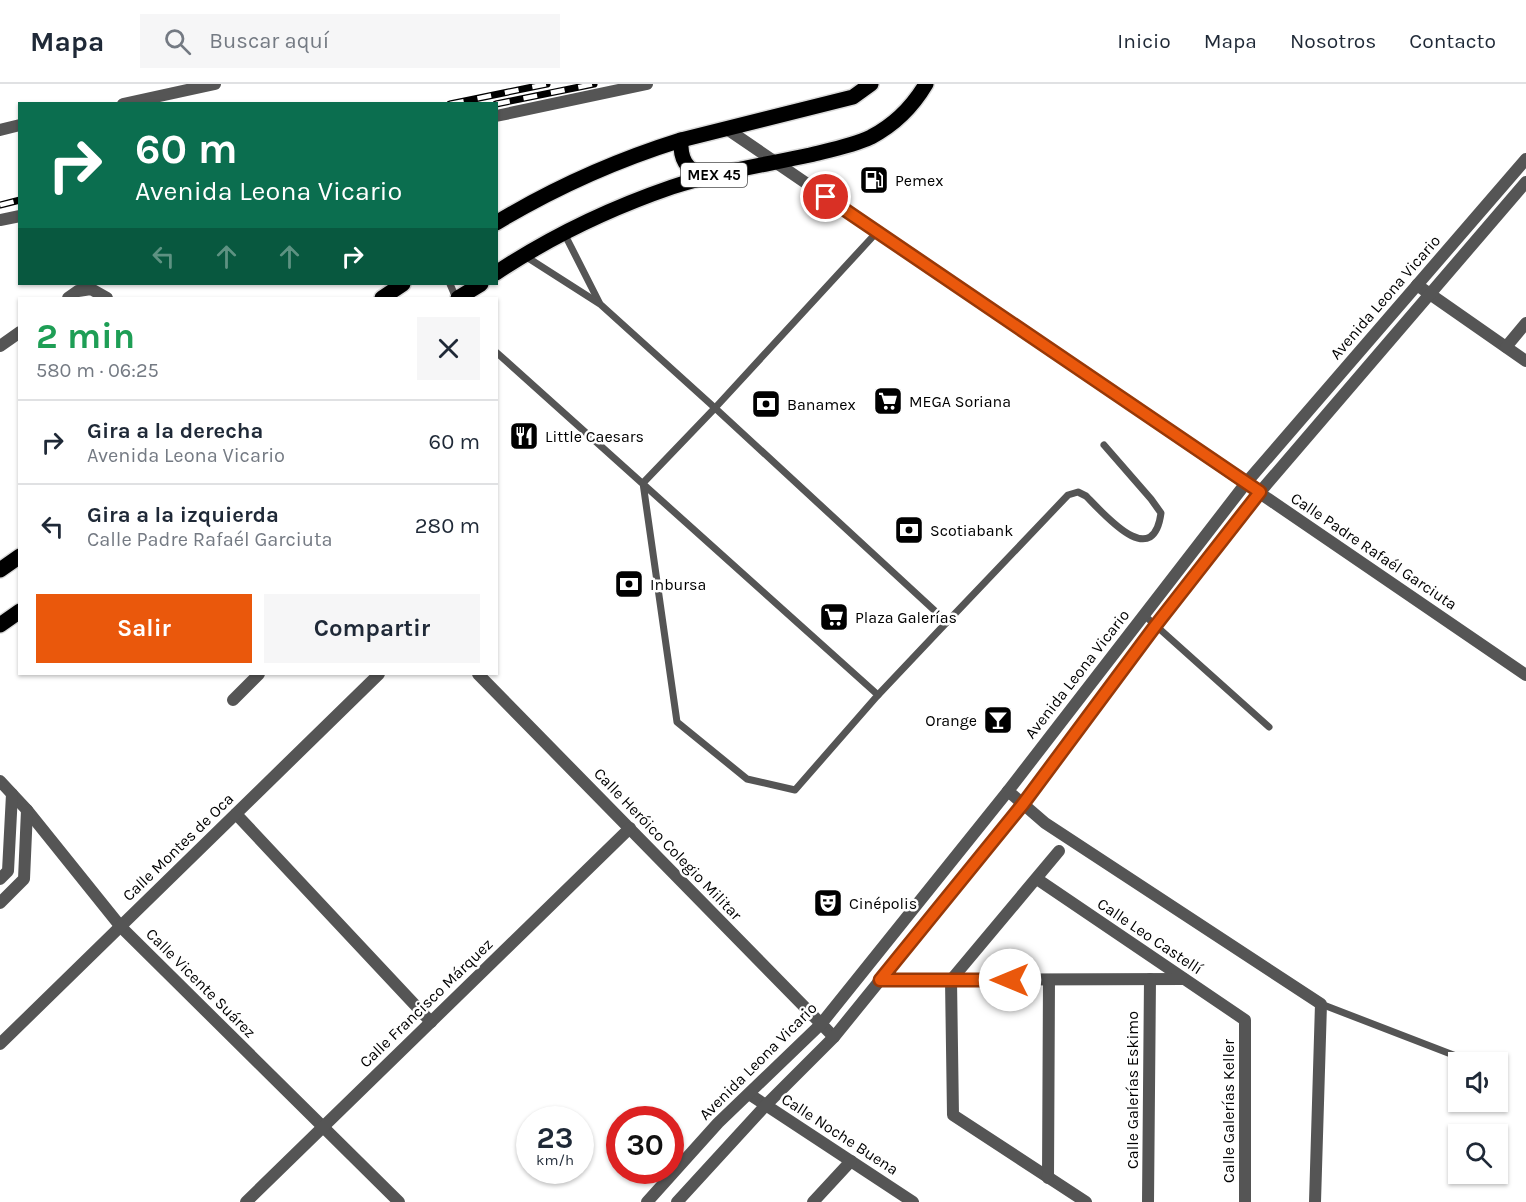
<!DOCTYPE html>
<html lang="es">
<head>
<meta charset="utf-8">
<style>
	:root { --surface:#fff; --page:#f6f6f7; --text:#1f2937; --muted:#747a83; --line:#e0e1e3; --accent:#ea580c }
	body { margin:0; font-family:Karla,sans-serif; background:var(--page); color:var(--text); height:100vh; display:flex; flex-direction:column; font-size:22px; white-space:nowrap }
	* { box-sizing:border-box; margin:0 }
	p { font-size:20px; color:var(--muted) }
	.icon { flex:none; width:33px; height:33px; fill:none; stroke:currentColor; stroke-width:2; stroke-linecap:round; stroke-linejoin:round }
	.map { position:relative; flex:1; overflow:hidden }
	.side { position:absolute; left:18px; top:213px; width:480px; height:378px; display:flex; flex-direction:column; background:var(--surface); border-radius:0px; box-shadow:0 2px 4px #0004 }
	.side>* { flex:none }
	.guide { position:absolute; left:18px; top:18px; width:480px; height:183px; border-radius:0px; box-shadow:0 2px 4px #0004; background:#0b6e4f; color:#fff; overflow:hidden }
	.controls { position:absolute; left:1448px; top:968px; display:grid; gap:12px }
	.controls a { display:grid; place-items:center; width:60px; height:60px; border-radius:0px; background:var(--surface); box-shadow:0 2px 4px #0004; font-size:30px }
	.speed { position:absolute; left:516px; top:1022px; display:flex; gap:12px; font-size:30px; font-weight:700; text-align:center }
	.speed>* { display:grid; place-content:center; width:78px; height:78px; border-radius:50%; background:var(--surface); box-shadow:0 2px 4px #0004; line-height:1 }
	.speed small { font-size:15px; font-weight:400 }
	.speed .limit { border:9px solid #d22; background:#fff; color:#111 }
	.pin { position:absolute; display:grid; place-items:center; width:51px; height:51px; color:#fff; margin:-26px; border:3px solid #fff; border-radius:50%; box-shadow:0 2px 6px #0007 }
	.me { position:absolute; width:66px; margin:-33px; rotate:270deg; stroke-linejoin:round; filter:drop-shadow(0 0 4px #0008) }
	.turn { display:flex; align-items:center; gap:21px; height:126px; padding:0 18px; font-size:27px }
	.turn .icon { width:78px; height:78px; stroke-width:2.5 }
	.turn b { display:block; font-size:42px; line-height:51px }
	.lanes { display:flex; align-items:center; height:57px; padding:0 18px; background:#0003; justify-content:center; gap:30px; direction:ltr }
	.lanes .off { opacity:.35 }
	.round { display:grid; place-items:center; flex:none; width:63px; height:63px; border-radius:0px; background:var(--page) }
	.headline { display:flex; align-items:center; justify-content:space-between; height:102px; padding:0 18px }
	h1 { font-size:36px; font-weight:700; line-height:45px; color:#1e9e55 }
	.primary-button { display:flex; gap:12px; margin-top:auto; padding:12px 18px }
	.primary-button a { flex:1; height:69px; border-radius:0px; background:var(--accent); color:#fff; font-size:24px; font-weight:700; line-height:69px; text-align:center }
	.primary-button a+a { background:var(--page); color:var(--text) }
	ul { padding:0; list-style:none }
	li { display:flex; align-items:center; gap:18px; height:84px; padding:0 18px; border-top:2px solid var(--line) }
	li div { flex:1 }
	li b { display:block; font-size:22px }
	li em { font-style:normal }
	header { display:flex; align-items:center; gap:36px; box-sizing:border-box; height:84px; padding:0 30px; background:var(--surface); border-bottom:2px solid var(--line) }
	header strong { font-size:28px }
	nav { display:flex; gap:33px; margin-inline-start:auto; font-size:21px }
	.search { width:420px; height:54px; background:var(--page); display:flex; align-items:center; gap:15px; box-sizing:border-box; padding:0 21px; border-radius:0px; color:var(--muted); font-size:22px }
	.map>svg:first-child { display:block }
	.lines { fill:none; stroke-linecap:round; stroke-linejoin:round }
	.primary-casing { stroke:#dbdbdb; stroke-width:18 }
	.service { stroke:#555; stroke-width:7 }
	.minor { stroke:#555; stroke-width:12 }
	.tertiary { stroke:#555; stroke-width:12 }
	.primary { stroke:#000; stroke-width:15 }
	.rail-casing { stroke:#000; stroke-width:7 }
	.rail { stroke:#fff; stroke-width:4.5; stroke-dasharray:14; stroke-linecap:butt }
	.route-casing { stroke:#983908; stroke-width:15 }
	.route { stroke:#ea580c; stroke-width:10 }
	.labels { text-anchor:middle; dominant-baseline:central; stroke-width:5; stroke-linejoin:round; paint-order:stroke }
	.shield { fill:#fff; stroke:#4c4c4c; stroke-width:1.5 }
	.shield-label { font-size:15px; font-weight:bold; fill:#000 }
	.poi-label { font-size:16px; fill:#000; stroke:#fff; text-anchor:start }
	.street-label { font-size:16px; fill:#000; stroke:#fff }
</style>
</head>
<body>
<header>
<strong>Mapa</strong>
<div class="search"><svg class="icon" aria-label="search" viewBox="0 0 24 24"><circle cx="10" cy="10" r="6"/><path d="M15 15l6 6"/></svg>Buscar aquí</div>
<nav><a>Inicio</a><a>Mapa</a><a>Nosotros</a><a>Contacto</a></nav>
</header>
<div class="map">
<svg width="1526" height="1118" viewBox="0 0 1526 1118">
	<rect width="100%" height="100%" fill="#fff"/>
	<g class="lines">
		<!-- primary casing -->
		<g class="primary-casing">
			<g id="primary">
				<path d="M681 56C680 76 686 83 702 94"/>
				<path d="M496 139C554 104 617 76 681 56L853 13 871 0"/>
				<path d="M496 189C550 153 611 124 672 103 717 88 764 81 810 71 830 66 852 62 871 53 894 41 913 22 926 0"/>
				<path d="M382 214 403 200"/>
				<path d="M458 214 481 200"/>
				<path d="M0 486 20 472"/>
				<path d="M0 541 20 527"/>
			</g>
		</g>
		<!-- service -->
		<g class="service">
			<path d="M564 149 599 218"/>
			<path d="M525 172 600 220 715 324 877 148"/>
			<path d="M450 200 456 214"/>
			<path d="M496 268 878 611 795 706 747 695 677 638 643 399"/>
			<path d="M643 399 715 324 947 538 878 611"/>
			<path d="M1144 531 1269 643"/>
			<path d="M947 538 1068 411 1078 408 1086 412C1104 430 1153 488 1161 429L1151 415 1104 361"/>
			<path d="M1321 920 1469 977"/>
		</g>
		<!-- minor -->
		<g class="minor">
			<path d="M123 20 215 0"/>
			<path d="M496 32 647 0"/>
			<path d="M727 45 1526 591"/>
			<path d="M0 46 20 41"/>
			<path d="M0 136 20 132"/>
			<path d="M1417 201 1526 277"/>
			<path d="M68 214 78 207 91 205 107 214"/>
			<path d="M0 262 20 248"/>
			<path d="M1506 263 1526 239"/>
			<path d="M478 590 834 953"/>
			<path d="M233 616 259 590"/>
			<path d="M0 697 27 726 121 843 399 1118"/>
			<path d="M1008 707 1045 739 1321 920 1315 1118"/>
			<path d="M236 730 431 938"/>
			<path d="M1059 767 951 896 953 1031 1086 1118"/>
			<path d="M0 795 8 787 12 710"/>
			<path d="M1037 795 1245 936V1118"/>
			<path d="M0 819 24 795 27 726"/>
			<path d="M880 896 1184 895"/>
			<path d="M0 960 379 590"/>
			<path d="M749 1010 913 1118"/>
			<path d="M1048 1094 1049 896"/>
			<path d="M246 1118 630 744"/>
			<path d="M813 1118 851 1077"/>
			<path d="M1148 1118 1150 895"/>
		</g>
		<!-- tertiary -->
		<g class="tertiary">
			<path d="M647 1118 718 1039 821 940 1008 707 1246 399 1526 75"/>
			<path d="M677 1118 766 1021 834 953 1023 720 1156 541 1260 408 1526 98"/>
		</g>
		<!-- primary -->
		<use href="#primary" class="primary"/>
		<!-- rail casing -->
		<g class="rail-casing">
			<g id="rail">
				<path d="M450 20 547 0"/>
				<path d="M496 20 594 0"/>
				<path d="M0 121 20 116"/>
			</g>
		</g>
		<!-- rail -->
		<use href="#rail" class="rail"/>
	</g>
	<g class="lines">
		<!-- route casing -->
		<g class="route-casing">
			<path id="route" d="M826 113 1260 408 1156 541 1023 720 880 896H1010"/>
		</g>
		<!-- route -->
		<use href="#route" class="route"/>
	</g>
	<!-- icons -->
	<defs>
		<g id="fuel-square" transform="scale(1.5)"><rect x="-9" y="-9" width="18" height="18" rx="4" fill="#000" stroke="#fff"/><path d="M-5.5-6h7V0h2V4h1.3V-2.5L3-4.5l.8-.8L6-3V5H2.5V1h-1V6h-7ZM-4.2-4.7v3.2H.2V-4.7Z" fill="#fff"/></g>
		<g id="supermarket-square" transform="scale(1.5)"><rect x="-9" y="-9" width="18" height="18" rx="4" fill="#000" stroke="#fff"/><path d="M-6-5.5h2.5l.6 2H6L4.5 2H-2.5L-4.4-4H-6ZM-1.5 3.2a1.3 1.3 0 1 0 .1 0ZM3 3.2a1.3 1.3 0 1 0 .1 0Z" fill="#fff"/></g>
		<g id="bank-square" transform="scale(1.5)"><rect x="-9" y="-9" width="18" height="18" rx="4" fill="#000" stroke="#fff"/><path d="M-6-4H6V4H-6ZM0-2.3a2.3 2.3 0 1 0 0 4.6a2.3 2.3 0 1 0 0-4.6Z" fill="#fff"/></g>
		<g id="restaurant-square" transform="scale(1.5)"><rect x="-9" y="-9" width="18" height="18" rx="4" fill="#000" stroke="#fff"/><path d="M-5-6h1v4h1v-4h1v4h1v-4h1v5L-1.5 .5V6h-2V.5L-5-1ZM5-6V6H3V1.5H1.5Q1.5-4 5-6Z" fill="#fff"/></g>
		<g id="bar-square" transform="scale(1.5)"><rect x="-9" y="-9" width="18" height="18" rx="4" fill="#000" stroke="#fff"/><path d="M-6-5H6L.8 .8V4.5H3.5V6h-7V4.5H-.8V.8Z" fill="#fff"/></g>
		<g id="theatre-square" transform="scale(1.5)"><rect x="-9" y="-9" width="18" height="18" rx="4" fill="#000" stroke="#fff"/><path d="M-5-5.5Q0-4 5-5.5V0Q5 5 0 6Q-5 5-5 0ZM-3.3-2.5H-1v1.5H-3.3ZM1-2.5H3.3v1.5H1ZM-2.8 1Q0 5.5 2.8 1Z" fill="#fff"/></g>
	</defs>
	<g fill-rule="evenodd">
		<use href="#fuel-square" x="874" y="96"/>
		<use href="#supermarket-square" x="888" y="317"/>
		<use href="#bank-square" x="766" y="320"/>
		<use href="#restaurant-square" x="524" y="352"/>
		<use href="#bank-square" x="909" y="446"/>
		<use href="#bank-square" x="629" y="500"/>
		<use href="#supermarket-square" x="834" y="533"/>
		<use href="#bar-square" x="998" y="636"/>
		<use href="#theatre-square" x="828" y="819"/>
	</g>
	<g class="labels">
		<!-- shield labels -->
		<rect class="shield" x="681" y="79" width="66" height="24" rx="4.5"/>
		<g class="shield-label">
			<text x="714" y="91">MEX 45</text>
		</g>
		<!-- poi labels -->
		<g class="poi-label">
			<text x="895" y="96">Pemex</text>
			<text x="909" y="317">MEGA Soriana</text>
			<text x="787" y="320">Banamex</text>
			<text x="545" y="352">Little Caesars</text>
			<text x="930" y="446">Scotiabank</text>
			<text x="650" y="500">Inbursa</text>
			<text x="855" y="533">Plaza Galerías</text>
			<text x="977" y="636" text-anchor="end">Orange</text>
			<text x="849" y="819">Cinépolis</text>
		</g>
		<!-- street labels -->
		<g class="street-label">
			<text transform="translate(1385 213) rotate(-49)">Avenida Leona Vicario</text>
			<text transform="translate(1374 467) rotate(34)">Calle Padre Rafaél Garciuta</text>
			<text transform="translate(1077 590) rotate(-52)">Avenida Leona Vicario</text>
			<text transform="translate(668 760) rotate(46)">Calle Heróico Colegio Militar</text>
			<text transform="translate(178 763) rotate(-44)">Calle Montes de Oca</text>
			<text transform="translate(1150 852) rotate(34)">Calle Leo Castellí</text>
			<text transform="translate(201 899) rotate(45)">Calle Vicente Suárez</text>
			<text transform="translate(426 919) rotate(-44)">Calle Francisco Márquez</text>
			<text transform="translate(758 977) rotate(-45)">Avenida Leona Vicario</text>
			<text transform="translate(1132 1006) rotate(-90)">Calle Galerías Eskimo</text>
			<text transform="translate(1228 1027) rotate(-90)">Calle Galerías Keller</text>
			<text transform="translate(840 1050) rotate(33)">Calle Noche Buena</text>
		</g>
	</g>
</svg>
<div class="controls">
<a><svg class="icon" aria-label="sound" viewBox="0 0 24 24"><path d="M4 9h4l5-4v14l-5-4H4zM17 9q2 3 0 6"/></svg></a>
<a><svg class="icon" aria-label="search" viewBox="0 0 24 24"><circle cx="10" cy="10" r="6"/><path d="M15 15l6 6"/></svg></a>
</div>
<div class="speed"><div>23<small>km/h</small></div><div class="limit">30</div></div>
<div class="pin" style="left:826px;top:113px;background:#d93025"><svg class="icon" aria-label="arrive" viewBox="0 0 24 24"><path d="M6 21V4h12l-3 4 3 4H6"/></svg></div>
<svg class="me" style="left:1010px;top:896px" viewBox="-20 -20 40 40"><circle r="19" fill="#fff"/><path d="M0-13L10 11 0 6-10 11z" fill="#ea580c"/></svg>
<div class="guide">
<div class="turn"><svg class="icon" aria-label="right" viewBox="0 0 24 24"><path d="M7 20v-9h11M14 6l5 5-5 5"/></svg><div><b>60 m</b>Avenida Leona Vicario</div></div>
<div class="lanes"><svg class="icon off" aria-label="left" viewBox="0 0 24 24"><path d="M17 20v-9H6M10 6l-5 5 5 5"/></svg><svg class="icon off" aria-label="ahead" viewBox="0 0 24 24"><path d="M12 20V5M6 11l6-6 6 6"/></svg><svg class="icon off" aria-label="ahead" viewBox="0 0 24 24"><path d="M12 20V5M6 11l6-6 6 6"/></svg><svg class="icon" aria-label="right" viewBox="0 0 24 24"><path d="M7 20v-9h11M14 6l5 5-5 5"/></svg></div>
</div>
<section class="side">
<div class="headline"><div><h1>2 min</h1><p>580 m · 06:25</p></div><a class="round"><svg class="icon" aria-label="close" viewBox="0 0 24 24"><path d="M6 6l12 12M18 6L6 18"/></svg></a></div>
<ul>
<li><svg class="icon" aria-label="right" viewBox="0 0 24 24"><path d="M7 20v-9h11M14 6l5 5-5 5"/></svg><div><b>Gira a la derecha</b><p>Avenida Leona Vicario</p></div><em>60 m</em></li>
<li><svg class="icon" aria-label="left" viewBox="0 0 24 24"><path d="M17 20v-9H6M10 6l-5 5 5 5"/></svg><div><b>Gira a la izquierda</b><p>Calle Padre Rafaél Garciuta</p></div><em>280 m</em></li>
</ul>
<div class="primary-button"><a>Salir</a><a>Compartir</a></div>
</section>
</div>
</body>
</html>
